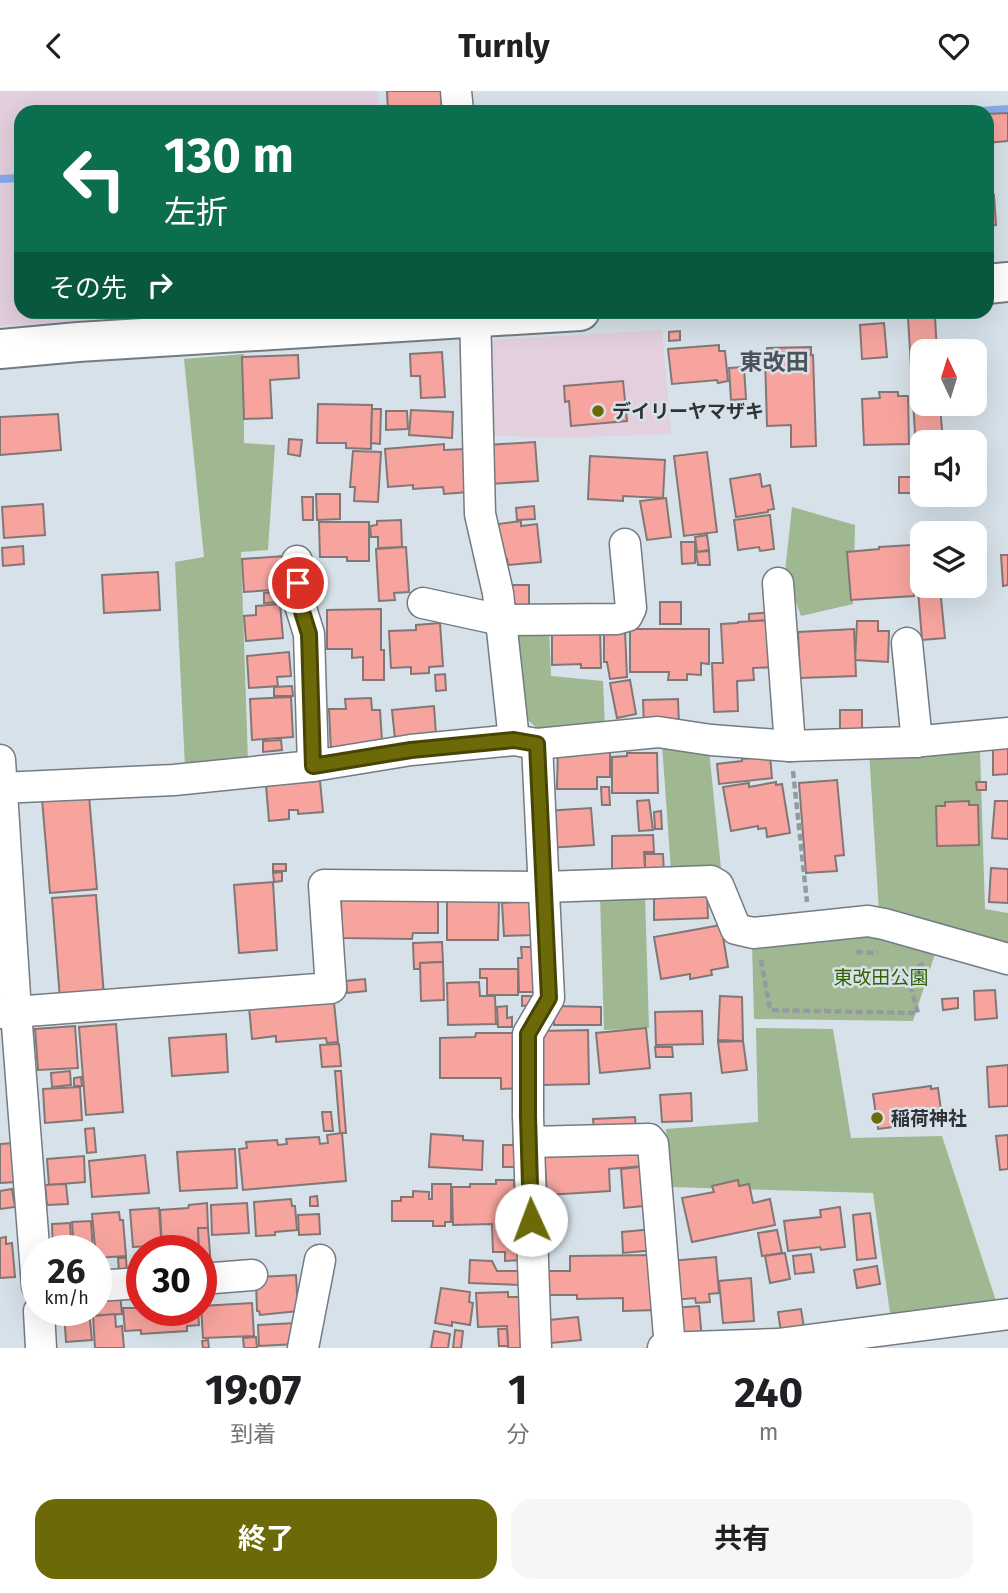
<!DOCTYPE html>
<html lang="ja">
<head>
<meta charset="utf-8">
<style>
	:root { --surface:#fff; --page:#f6f6f6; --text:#202124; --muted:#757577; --accent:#6c6a08 }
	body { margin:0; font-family:"Fira Sans","Noto Sans JP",sans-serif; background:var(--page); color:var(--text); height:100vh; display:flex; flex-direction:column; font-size:26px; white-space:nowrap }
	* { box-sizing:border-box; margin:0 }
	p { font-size:23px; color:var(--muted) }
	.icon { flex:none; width:38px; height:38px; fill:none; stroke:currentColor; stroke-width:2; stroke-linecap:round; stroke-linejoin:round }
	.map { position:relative; height:1257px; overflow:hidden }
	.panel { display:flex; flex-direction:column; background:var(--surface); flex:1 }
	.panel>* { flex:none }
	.guide { position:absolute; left:14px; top:14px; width:980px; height:214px; border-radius:21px; box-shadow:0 7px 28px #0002; background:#0b6e4f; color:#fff; overflow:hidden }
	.needle { width:46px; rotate:356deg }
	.controls { position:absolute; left:910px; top:248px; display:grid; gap:14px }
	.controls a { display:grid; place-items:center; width:77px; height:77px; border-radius:14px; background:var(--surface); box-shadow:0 7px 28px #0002; font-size:35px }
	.speed { position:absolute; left:21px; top:1144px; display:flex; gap:14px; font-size:35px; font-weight:700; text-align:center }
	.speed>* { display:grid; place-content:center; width:91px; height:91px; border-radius:50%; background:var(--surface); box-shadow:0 7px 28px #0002; line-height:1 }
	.speed small { font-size:18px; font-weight:400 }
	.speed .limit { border:10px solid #d22; background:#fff; color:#111 }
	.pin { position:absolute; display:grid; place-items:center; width:60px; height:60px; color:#fff; margin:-30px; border:4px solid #fff; border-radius:50%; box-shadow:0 2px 7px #0007 }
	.me { position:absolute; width:77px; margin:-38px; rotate:358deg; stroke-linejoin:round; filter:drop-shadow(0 0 5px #0008) }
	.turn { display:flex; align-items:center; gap:24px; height:147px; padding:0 35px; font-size:32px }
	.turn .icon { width:91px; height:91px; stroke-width:2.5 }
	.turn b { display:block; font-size:49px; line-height:60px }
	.then { display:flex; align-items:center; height:66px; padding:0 35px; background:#0003; gap:14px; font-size:26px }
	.eta { display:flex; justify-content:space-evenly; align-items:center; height:119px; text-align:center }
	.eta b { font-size:42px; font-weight:700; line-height:49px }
	.button { display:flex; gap:14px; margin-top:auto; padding:14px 35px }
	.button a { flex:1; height:80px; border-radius:21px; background:var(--accent); color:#fff; font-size:28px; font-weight:700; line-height:80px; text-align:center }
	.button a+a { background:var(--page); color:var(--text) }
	header { display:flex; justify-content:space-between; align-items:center; height:91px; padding:0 35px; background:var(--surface); font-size:32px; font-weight:700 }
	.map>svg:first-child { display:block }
	.commercial { fill:#e3cfdd }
	.green { fill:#9fb891 }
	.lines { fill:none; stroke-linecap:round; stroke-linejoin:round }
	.stream { stroke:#86abe9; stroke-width:8 }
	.building { fill:#f7a49f; stroke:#837776; stroke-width:2 }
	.street-casing { stroke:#737b83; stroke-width:33 }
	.secondary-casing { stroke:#737b83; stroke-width:42 }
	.path { stroke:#939ba1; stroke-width:4.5; stroke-dasharray:7 3.5; stroke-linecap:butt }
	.street { stroke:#fff; stroke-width:30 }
	.secondary { stroke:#fff; stroke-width:38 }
	.route-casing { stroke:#464505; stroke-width:18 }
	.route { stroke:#6c6a08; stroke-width:12 }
	.poi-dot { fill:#6c6a08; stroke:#d7e1e9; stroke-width:2.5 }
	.labels { text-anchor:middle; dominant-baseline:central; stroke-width:5; stroke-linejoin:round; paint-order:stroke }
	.poi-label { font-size:19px; font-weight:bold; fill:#2f3236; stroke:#d7e1e9; text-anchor:start }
	.park-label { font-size:19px; fill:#326301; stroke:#d7e1e9 }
	.quarter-label { font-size:23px; font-weight:bold; fill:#4b535a; stroke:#d7e1e9 }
</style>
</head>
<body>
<header><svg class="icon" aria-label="back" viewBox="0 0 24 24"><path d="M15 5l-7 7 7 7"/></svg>Turnly<svg class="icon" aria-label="heart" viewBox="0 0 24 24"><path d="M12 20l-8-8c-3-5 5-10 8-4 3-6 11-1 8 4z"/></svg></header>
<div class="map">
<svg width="1008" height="1257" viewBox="0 0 1008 1257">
	<rect width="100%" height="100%" fill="#d7e1e9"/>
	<!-- commercial -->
	<g class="commercial">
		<path d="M0 0H377L379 21H21V220L211 221 0 235Z"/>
		<path d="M662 239 671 343 553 347 487 344V262L492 249Z"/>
	</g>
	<!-- green -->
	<g class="green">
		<path d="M244 263V352L275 354 268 459 241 461 248 670 185 676 175 471 204 466 184 268Z"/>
		<path d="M792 416 855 434 853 513 801 525 785 481Z"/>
		<path d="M549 536 551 585 603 590 605 639 543 643 524 625 514 538Z"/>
		<path d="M662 653 709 659 721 777 671 780Z"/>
		<path d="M980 659 985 818 1008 822V854L879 821 869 660Z"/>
		<path d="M645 803 649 937 604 939 600 804Z"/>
		<path d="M887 840 936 860 913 930 754 928 752 851Z"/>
		<path d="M756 937 833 938 851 1047 942 1045 996 1210 891 1229 873 1102 669 1096 666 1038 758 1031Z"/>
	</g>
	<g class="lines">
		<!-- stream -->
		<g class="stream">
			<path d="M965 21 1008 18"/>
			<path d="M0 88 21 87"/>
		</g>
	</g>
	<!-- building -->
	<g class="building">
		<path d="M387 0H441L442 21H388Z"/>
		<path d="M1008 22V50L987 52V23Z"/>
		<path d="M994 104 996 134 987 135V105Z"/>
		<path d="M935 226 937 261H922V313H940L943 352H922V404H946V407L919 408 908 227Z"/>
		<path d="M884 232 887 266 862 268 860 234Z"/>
		<path d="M680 240V249L669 250V241Z"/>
		<path d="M719 254V260H725L728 290 718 292 717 289 672 293 668 258Z"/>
		<path d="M811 256V264L767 266V257Z"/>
		<path d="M442 261 445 306 421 307 420 285H411L410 263Z"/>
		<path d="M298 264 299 287 270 289 272 327 244 328 242 266Z"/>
		<path d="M813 264 816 355 791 356V334L767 335 765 266Z"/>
		<path d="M744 276 746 308 731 309 729 277Z"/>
		<path d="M623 290 627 330 571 335 569 310 565 311 564 295Z"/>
		<path d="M879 301H898V305H908L909 353 864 354 862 308 880 307Z"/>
		<path d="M318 313 372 314 371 358 346 357V352H317Z"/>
		<path d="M372 318H381L380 353 371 352Z"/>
		<path d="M411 319 453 321 452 347 409 344Z"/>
		<path d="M386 320H407L408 338 386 339Z"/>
		<path d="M58 323 61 359 0 364V326Z"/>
		<path d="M289 348 302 349 300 365 288 363Z"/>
		<path d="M535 351 538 390 490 393 487 354Z"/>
		<path d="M444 353V359L465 358 468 401 444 403 443 396 413 398V394L388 396 385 358Z"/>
		<path d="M353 360 381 361 378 411 354 410 355 396H350Z"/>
		<path d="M707 361 717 441 684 445 674 365Z"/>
		<path d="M590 365 665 369 663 407 623 405V410L588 408Z"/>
		<path d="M760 383 762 396 770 394 774 418 768 419V421L736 426 730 388Z"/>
		<path d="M899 386H913L914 402H899Z"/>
		<path d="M316 403H340V428L317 429Z"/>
		<path d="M302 406H313V429H303Z"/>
		<path d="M666 407 671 446 647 449 640 410Z"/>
		<path d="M43 413 45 444 4 447 2 416Z"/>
		<path d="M534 415 535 428 517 429 516 417Z"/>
		<path d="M770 424 774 458 760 460 759 456 738 459 734 429Z"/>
		<path d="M401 429 402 456 378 457V446H371L370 435 377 434V430Z"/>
		<path d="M521 430V435L537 433 541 471 508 474 507 468 501 469 498 433Z"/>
		<path d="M319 431H369V470H347V466H320Z"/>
		<path d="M707 444 709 459 697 461 695 446Z"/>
		<path d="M681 451H695V472L682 473Z"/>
		<path d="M911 454 914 505 851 509 847 461 879 458V456Z"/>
		<path d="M23 455 24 473 3 475 2 457Z"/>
		<path d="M406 456 409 501 394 502 395 509 379 510 376 458Z"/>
		<path d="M709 460 710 474H698L696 461Z"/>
		<path d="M1001 464H1008V494L1003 495Z"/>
		<path d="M284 465 286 498 244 501 242 468Z"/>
		<path d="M158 481 160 519 104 522 102 484Z"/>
		<path d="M508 494H529V521L508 522Z"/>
		<path d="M940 497 945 547 922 549 918 499Z"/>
		<path d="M285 500 286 511 264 512V502Z"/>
		<rect x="660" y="511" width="21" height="22"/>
		<path d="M280 513 283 547 246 550 244 525 256 524V515Z"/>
		<path d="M381 518V559H384V589H363V566L352 567V558H327V519Z"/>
		<path d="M775 521V529L749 530V523Z"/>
		<path d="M775 529 777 576 753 577 754 589 737 590 738 620 714 621 712 572H723L721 533 738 532V531Z"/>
		<path d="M857 530H878V540H889L888 571 855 569Z"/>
		<path d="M440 532 443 575 429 576V582L411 583V576L391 577 389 540 416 539V534Z"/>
		<path d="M600 538 601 577H581V573L552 574V539Z"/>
		<path d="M630 538H709V573L701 572V584L687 583V589H668L669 581H630Z"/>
		<path d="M854 538 856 585 800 587 798 541Z"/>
		<path d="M604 540H625L627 586 610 588 607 571H604Z"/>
		<path d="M289 561 291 585 277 586 278 595 249 597 247 565Z"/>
		<path d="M445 583 446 599 436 600 435 584Z"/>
		<path d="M630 589 636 623 617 627 610 592Z"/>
		<path d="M292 595 293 605H274V596Z"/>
		<path d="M291 606 293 646 252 649 250 608Z"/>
		<path d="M371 607 372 619H380L382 650 331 660 329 618H346L345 608Z"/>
		<path d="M678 608 679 634 644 635 643 609Z"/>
		<path d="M434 615 436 644 395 648 392 619Z"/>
		<path d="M840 619H862V641L840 642Z"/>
		<path d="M281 649 282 659 263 661V650Z"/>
		<path d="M993 655H1008V683L993 684Z"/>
		<path d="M558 657 610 658V686H597V698H557Z"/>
		<path d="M627 662H657L658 702H612V666L627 665Z"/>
		<path d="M770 665 772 687 719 693 717 673 742 670V668Z"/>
		<path d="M837 689 844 764 835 765 837 780 806 782 799 692Z"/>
		<path d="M320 690 323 721 298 723V719H289V728L269 730 266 694Z"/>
		<path d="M776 691V694L782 693 790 742 767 746 766 737 758 738V735L731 740 723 696 749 692V696Z"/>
		<path d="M976 691H986V699H977Z"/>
		<path d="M601 696H609L610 714H602Z"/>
		<path d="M89 705 97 798 50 802 42 708Z"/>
		<path d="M649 709 653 739 639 740 637 710Z"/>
		<path d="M969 710V714H978L979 754 937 755 936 715H945V711Z"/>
		<path d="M995 710H1008V748L992 747Z"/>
		<path d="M591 717 594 754 548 757 545 720Z"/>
		<path d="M661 720 662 738H655L654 721Z"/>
		<path d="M653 744 654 761H644L645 777 612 778V745Z"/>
		<path d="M645 763H663L664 782 645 783Z"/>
		<rect x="273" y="773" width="13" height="7"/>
		<path d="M991 777 1008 778V812L989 811Z"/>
		<path d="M282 781V790L274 791 273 782Z"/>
		<path d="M273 791 277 859 239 862 234 794Z"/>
		<path d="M707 802 708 827 654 829V804Z"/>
		<path d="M96 804 104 905 60 908 52 807Z"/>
		<path d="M341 808 438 809V842H413L412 848 342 847Z"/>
		<path d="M447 810H499L498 849H447Z"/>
		<path d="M533 810 535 844 504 845 502 812Z"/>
		<path d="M721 834 728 876 711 879 712 884 690 888V883L661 888 654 846Z"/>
		<path d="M442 851 443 871 420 872V878H414L413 852Z"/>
		<path d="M521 856H535L537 901H519L518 867H522Z"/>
		<path d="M443 871 444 909 421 910 420 872Z"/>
		<path d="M480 878H518V904H487V887H480Z"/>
		<path d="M365 888 366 900 347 902 346 890Z"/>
		<path d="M479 891 480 905H495L496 933 448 934 447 892Z"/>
		<path d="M995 899 997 927 975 929 974 900Z"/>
		<path d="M522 905H535V914L522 915Z"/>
		<path d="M720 905 742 906 743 950 718 949Z"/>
		<path d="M958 907V917L943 919 942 908Z"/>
		<path d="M334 911 338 951 327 952 326 947 276 951V945L252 948 249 916Z"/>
		<path d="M507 915V927L512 926V936H498L497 916Z"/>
		<path d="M554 915 601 916V934H554Z"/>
		<path d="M702 920 703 953 656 954 655 921Z"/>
		<path d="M116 933 123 1021 86 1024 79 936Z"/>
		<path d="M75 935 78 977 38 979 35 938Z"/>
		<path d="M646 937 650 977 600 982 596 942Z"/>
		<path d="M588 939 589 993 541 994V940Z"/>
		<path d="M476 942H519L520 997 501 998V987H440V947L475 946Z"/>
		<path d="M226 943 228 981 172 985 169 947Z"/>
		<path d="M743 950 747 979 722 982 718 951Z"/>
		<path d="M339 953 341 975 322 976 320 954Z"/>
		<path d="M655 956H672L673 966H656Z"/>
		<path d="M1008 974V1015L989 1016 987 976Z"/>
		<path d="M70 980 71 994 52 996 51 982Z"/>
		<path d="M335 980H341L346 1042H340Z"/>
		<path d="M81 986 82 995H74V987Z"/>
		<path d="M931 995V998L938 997 941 1019H939L940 1029 923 1032V1034L910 1035V1034L878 1038 873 1003Z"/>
		<path d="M80 996 82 1029 45 1032 43 998Z"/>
		<path d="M691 1002 692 1030 662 1031 660 1004Z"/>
		<path d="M322 1021H331L333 1040H324Z"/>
		<path d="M635 1026 636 1038 594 1041 593 1028Z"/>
		<path d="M94 1037 96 1061 87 1062 85 1038Z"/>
		<path d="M342 1042 346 1090 243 1099 239 1058 247 1057 246 1051 277 1049 278 1054 287 1053 286 1048 319 1046 320 1053 328 1052 327 1044Z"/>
		<path d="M431 1043 463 1045V1049L483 1050 482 1079 429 1076Z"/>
		<path d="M1008 1044V1078L1000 1079 996 1045Z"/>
		<path d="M14 1052 16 1091 0 1092V1053Z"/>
		<rect x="503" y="1054" width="14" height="22"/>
		<path d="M642 1054 644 1075 609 1078 610 1100 547 1104 544 1061Z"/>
		<path d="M235 1058 237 1097 180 1100 177 1061Z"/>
		<path d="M145 1064 149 1102 92 1106 89 1070Z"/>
		<path d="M84 1065 85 1091 49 1094 47 1068Z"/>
		<path d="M649 1075 653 1114 624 1117 621 1078Z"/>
		<path d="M496 1089H514V1095H521L522 1169 505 1170V1161H493L492 1133 453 1134 452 1096H470V1093H496Z"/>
		<path d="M738 1089 739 1095 749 1093 753 1112 770 1108 775 1134 692 1151 682 1107 714 1101 712 1095Z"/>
		<path d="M66 1093 68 1113 47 1114 45 1094Z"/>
		<path d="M432 1093H451V1131H445V1135H433V1130H392V1110H401V1106H413V1100L429 1101V1108H432Z"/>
		<path d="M12 1098 15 1116 0 1118V1100Z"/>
		<path d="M317 1105 318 1115H310V1106Z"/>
		<path d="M291 1108 292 1115H295L297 1139 275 1141V1144L256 1145 254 1111Z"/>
		<path d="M207 1112 208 1137H198L199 1160 162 1159 160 1119 188 1117 189 1114Z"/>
		<path d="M247 1112 249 1142 212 1144 211 1114Z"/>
		<path d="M840 1116 845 1156 821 1159 820 1156 788 1160 784 1130 821 1126 820 1119Z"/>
		<path d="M159 1117 162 1160H150V1155L133 1156 130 1119Z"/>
		<path d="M119 1121 120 1129H123L126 1165 96 1167 92 1123Z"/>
		<path d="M870 1122 876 1167 857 1169 853 1124Z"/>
		<path d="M319 1123 320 1143 299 1144 298 1124Z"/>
		<path d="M91 1130 93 1160H74L72 1131Z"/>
		<path d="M70 1132 72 1160H53L52 1133Z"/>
		<path d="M198 1137H208L211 1176 201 1177V1160H199Z"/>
		<path d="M653 1138 655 1159 623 1162 622 1141Z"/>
		<path d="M777 1139 782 1162 762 1165 758 1142Z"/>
		<path d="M6 1146V1153L12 1152 15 1186 0 1187V1147Z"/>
		<path d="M785 1162 790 1188 770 1192 765 1165Z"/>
		<path d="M811 1163 814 1181 795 1183 793 1165Z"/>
		<path d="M657 1164 658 1219 623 1220V1207L577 1208V1204H545V1180H570V1165Z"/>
		<path d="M716 1166 719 1202 709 1203 710 1211 696 1212 695 1207 673 1209 670 1170Z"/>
		<path d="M118 1167H126L127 1182H119Z"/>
		<path d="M470 1169 492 1170 497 1180H520V1194L469 1192Z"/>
		<path d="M877 1175 880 1193 857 1197 854 1179Z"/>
		<path d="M296 1184 298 1220 260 1224 259 1220H257L256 1191 259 1186Z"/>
		<path d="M751 1187 754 1230 723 1232 719 1190Z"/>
		<path d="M441 1197 470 1201 469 1211 473 1212 470 1234 452 1231V1235L435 1232Z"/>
		<path d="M508 1201V1206H524L526 1257H508L507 1235 478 1236 476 1202Z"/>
		<path d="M120 1203 122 1223 92 1225V1220H96V1205Z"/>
		<path d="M136 1207H142V1220H198L199 1234 187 1235V1240L141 1243V1239L125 1240 123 1217H136Z"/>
		<path d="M252 1212 254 1245 203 1247 201 1215Z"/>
		<path d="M699 1215 702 1249H674L672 1217Z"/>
		<path d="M801 1218 804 1237 781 1241 778 1221Z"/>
		<path d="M64 1220H89L92 1249 66 1251Z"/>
		<path d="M115 1223 116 1236 122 1235 124 1257H95L93 1225Z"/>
		<path d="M578 1226 581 1249 551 1252 549 1229Z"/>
		<path d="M295 1232 296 1253 259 1255 258 1234Z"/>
		<path d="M498 1238H507L508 1255H499Z"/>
		<path d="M455 1239 463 1240 461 1257H453Z"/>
		<path d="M434 1240 450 1243 448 1257H431Z"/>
		<path d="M256 1246 257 1257H244L243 1247Z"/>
		<path d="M208 1249 209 1257H203L202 1250Z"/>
	</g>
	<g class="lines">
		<!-- street casing -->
		<g class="street-casing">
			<g id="street">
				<path d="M456 0 458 21"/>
				<path d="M475 220 480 423 498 502 514 649"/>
				<path d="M297 470 300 514 309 543 313 675"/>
				<path d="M778 492 790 655"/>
				<path d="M423 512 501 529 617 528 627 525 631 517 625 453"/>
				<path d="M907 552 917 651"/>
				<path d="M0 669 16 921 37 1195"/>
				<path d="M0 697 174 689 313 675 411 659 514 649 537 653 658 641 711 649 790 655 912 651 1008 642"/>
				<path d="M0 922 331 897 324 794 544 796 711 790 718 794 736 838 753 842 868 830 884 833 1008 868"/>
				<path d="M529 1051 649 1048 653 1053 670 1257"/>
				<path d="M201 1188 252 1184"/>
				<path d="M96 1195 142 1192"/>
				<path d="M39 1220 41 1257"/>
				<path d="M303 1257 320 1169"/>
				<path d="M536 1257 528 1025V943L549 907 537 653"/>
				<path d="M663 1257 778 1253 1008 1223"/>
			</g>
		</g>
		<!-- secondary casing -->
		<g class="secondary-casing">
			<g id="secondary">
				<path d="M987 193 1008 191"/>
				<path d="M0 258 78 251 580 220"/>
			</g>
		</g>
		<!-- path -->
		<g class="path">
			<path d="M793 680 807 811"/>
			<path d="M856 861 878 862"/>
			<path d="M761 869 770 919 918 922 907 883 924 872"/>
		</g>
		<!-- street -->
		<use href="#street" class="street"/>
		<!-- secondary -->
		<use href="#secondary" class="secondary"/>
	</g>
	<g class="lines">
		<!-- route casing -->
		<g class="route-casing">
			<path id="route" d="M298 492 300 514 309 543 313 675 411 659 514 649 537 653 549 907 528 943V1025L531 1129"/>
		</g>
		<!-- route -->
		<use href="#route" class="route"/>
	</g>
	<!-- markers -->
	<g class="poi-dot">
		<circle cx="598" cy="320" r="7"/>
		<circle cx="877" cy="1027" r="7"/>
	</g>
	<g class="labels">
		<!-- poi labels -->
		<g class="poi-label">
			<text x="612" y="320">デイリーヤマザキ</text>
			<text x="891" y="1027">稲荷神社</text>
		</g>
		<!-- park labels -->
		<g class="park-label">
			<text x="881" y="886">東改田公園</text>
		</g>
		<!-- quarter labels -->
		<g class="quarter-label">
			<text x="774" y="271">東改田</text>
		</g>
	</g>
</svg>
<div class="controls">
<a><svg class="needle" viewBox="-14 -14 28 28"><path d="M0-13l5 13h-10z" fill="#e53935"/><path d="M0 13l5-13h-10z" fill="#757577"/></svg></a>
<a><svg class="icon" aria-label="sound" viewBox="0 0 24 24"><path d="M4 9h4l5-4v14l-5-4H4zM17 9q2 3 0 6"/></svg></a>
<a><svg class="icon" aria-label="layers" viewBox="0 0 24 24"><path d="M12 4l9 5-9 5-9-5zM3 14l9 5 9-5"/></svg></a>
</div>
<div class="speed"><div>26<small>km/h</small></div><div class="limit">30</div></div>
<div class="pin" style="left:298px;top:492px;background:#d93025"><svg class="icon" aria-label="arrive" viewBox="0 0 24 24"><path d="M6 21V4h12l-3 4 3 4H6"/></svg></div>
<svg class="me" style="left:531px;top:1129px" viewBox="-20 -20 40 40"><circle r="19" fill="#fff"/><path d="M0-13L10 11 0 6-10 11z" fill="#6c6a08"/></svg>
<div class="guide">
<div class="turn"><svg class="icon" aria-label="left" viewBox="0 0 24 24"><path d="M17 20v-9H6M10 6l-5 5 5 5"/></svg><div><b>130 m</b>左折</div></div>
<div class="then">その先<svg class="icon" aria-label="right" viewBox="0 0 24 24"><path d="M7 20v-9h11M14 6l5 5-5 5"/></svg></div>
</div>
</div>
<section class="panel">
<div class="eta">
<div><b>19:07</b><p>到着</p></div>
<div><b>1</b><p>分</p></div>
<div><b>240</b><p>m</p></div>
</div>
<div class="button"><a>終了</a><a>共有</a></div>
</section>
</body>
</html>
